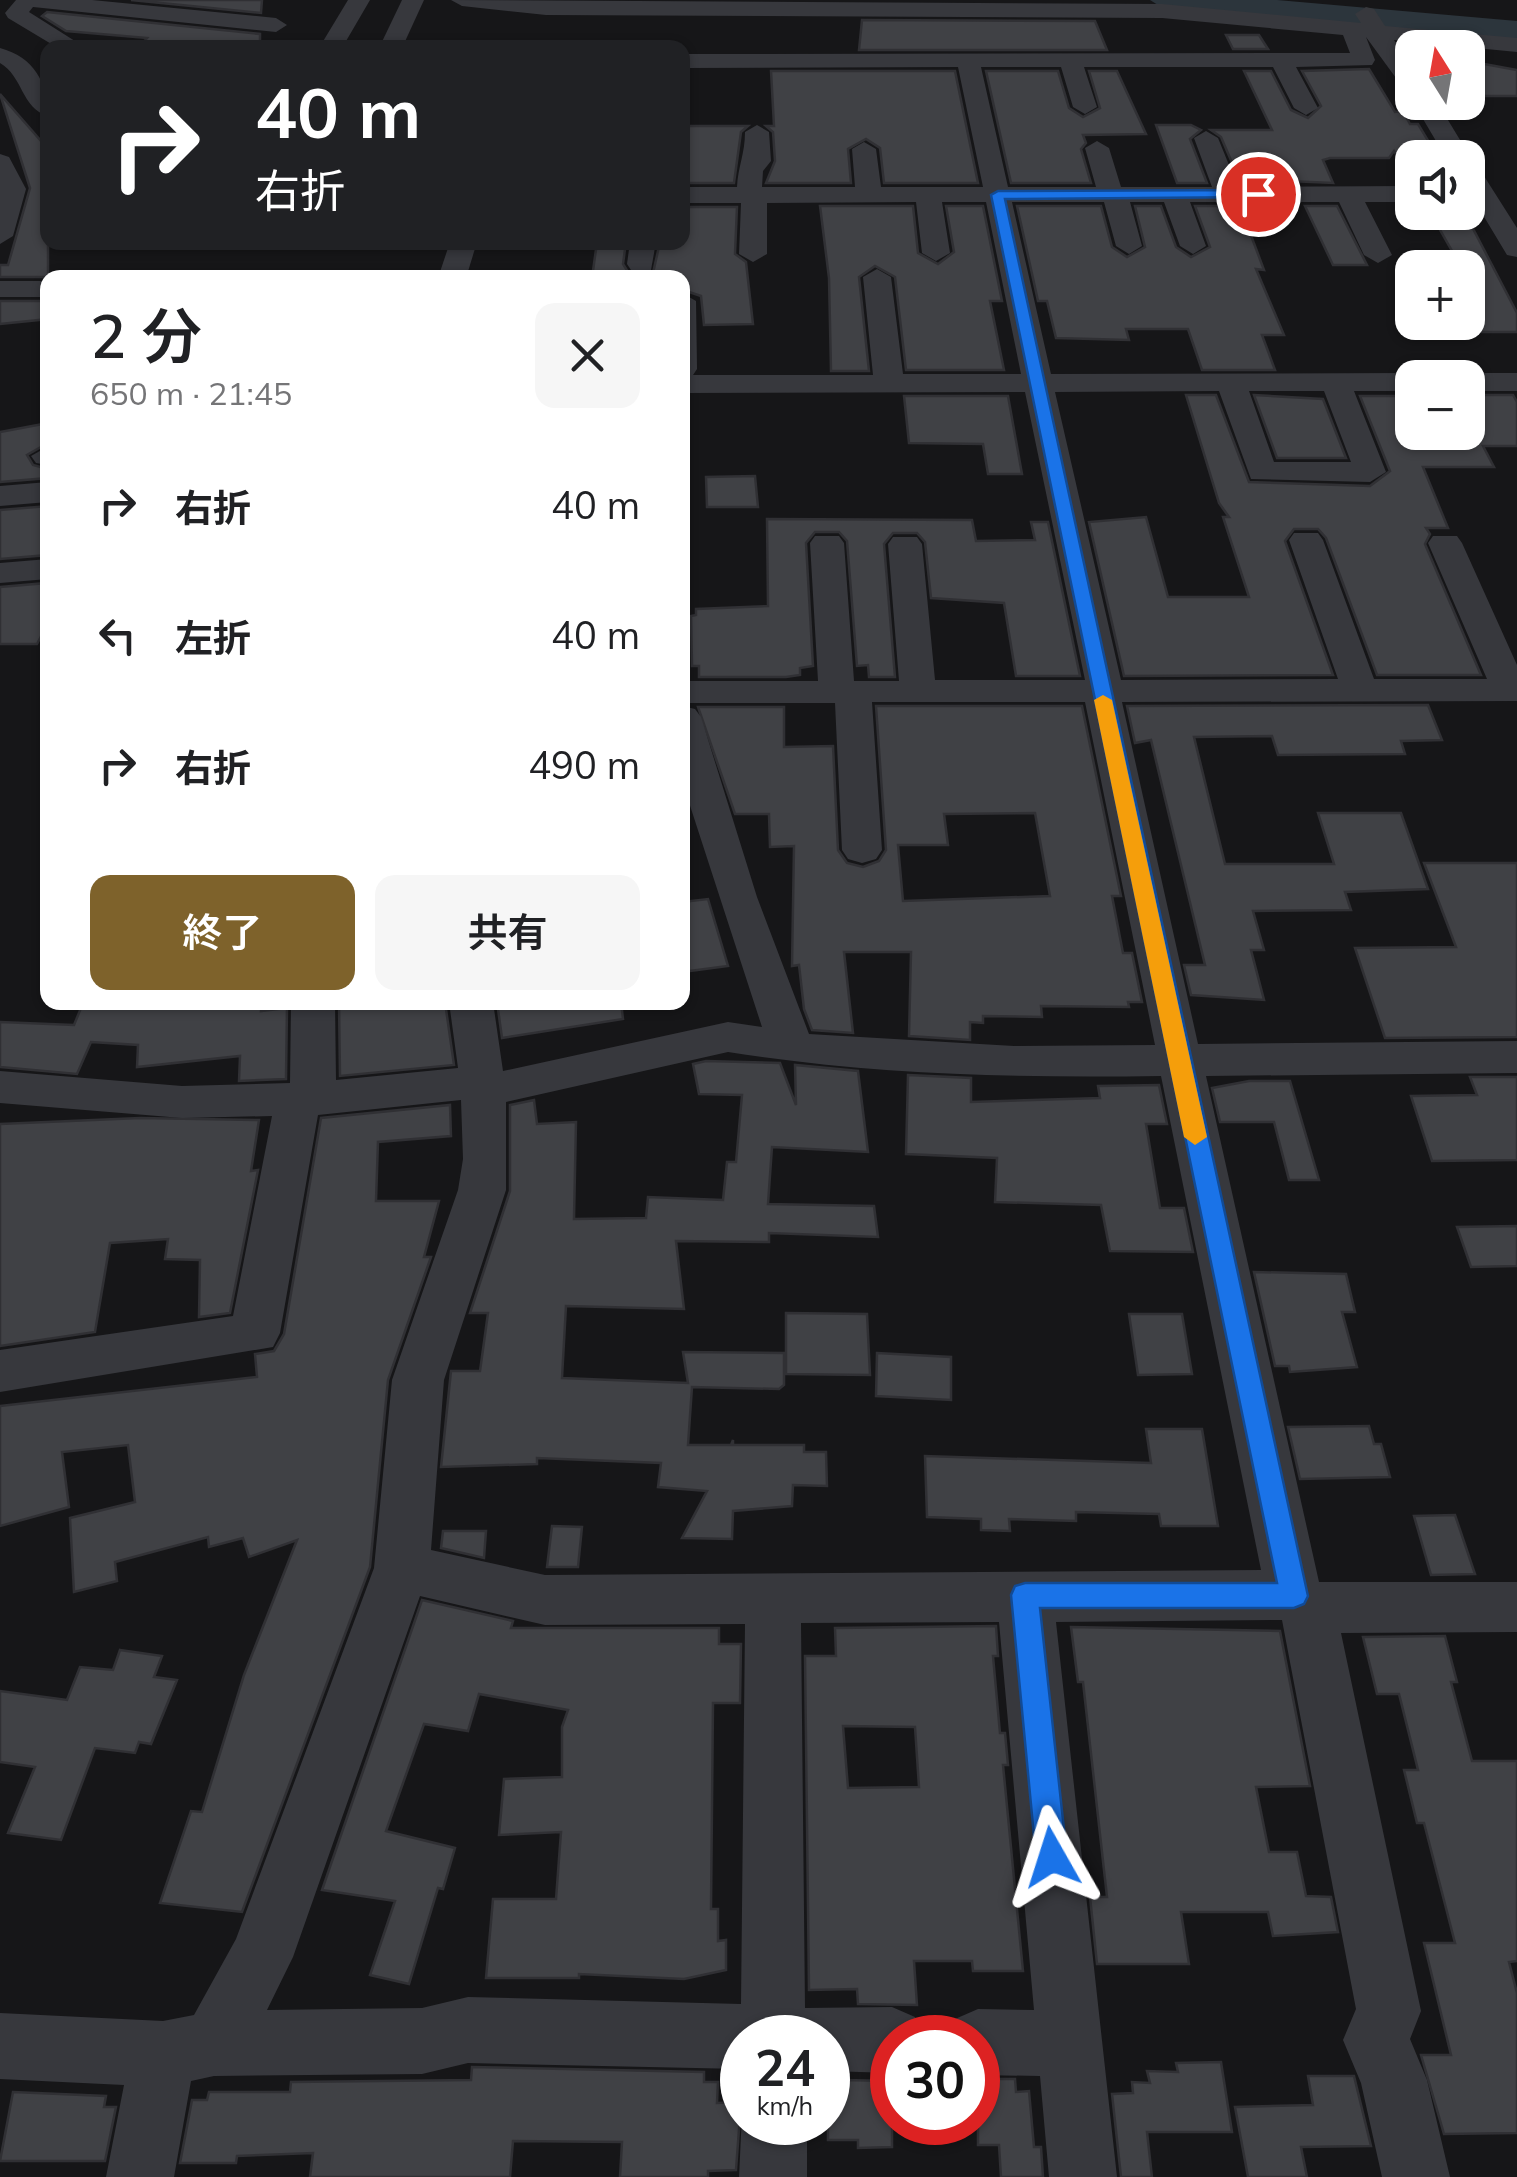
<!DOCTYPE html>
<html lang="ja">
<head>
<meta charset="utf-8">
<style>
	:root { --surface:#fff; --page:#f6f6f6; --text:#202124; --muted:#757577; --accent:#7e622b }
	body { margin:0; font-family:Mulish,"Noto Sans JP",sans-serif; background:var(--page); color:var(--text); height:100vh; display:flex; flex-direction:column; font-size:38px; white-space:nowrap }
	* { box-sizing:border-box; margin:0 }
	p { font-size:32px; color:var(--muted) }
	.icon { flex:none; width:55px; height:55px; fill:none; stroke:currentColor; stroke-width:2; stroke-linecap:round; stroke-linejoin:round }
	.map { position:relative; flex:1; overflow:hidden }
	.drawer { position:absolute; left:40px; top:270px; width:650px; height:740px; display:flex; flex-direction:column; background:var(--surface); border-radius:20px; box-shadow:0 2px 8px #0004 }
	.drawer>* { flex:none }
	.guide { position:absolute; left:40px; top:40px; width:650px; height:210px; border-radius:20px; box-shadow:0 2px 8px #0004; background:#202124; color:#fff; overflow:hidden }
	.needle { width:65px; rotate:349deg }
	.controls { position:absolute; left:1395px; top:30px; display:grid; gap:20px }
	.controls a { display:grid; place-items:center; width:90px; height:90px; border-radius:20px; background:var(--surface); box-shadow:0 2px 8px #0004; font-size:50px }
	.speed { position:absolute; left:720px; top:2015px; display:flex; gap:20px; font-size:50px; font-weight:700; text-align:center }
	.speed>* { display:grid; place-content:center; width:130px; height:130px; border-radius:50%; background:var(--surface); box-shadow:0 2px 8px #0004; line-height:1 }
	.speed small { font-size:25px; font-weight:400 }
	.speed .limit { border:15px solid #d22; background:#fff; color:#111 }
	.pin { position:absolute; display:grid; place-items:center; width:85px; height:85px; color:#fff; margin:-42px; border:5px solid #fff; border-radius:50%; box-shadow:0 2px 10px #0007 }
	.me { position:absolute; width:110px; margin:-55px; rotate:354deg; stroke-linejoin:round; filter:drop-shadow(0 0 8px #0008) }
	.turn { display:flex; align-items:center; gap:35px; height:210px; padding:0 50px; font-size:45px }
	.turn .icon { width:130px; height:130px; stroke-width:2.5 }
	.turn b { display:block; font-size:70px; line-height:85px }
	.round { display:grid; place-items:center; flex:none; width:105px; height:105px; border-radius:20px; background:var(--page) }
	.head { display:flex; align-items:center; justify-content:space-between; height:170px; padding:0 50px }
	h1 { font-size:60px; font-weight:600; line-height:75px }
	.cta { display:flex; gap:20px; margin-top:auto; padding:20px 50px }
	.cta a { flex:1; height:115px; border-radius:20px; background:var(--accent); color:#fff; font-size:40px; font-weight:600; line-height:115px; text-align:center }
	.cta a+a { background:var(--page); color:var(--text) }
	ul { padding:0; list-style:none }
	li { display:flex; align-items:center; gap:30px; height:130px; padding:0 50px }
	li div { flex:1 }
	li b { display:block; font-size:38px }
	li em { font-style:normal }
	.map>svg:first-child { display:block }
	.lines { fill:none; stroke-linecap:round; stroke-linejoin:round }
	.river { fill:#2c353c; fill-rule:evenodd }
	.building { fill:#404145; stroke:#303034; stroke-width:2.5; fill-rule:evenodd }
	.minor { fill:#37383d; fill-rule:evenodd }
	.route { fill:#1a73e8; stroke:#114b97; stroke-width:2.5 }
	.slow { fill:#f59e0b }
</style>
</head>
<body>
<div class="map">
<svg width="1517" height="2177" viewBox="0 0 1517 2177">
	<rect width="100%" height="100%" fill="#161618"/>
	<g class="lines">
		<!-- river -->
		<path class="river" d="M1150 0H1277L1517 21V41L1166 10Z"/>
	</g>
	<!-- building -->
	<g class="building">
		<path d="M131 0H262L261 13Z"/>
		<path d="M47 12 260 34V48H138L147 38 66 31 42 16Z"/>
		<path d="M862 20 1095 21 1107 50H859Z"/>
		<path d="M1226 35H1259L1268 49H1233Z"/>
		<path d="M1468 61 1517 70V96H1468Z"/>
		<path d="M1369 69 1395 112 1403 111 1410 124H1418L1438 157H1398L1394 151 1389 158H1330L1323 160 1333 183 1239 179 1221 137 1211 130H1272L1244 71H1271L1291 110 1308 118 1321 106 1302 71Z"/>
		<path d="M771 71H955L978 183H884L880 148 866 139 848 149 851 183H766L775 161 773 132 766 126H774Z"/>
		<path d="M986 71H1058L1069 108 1083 117 1100 108 1089 71H1117L1146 134 1083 135 1086 143 1081 149 1091 183H1011Z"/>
		<path d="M0 94 48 149V277H0V265H8L30 188Z"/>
		<path d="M1156 125H1191L1201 130 1190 139 1207 183H1177Z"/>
		<path d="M682 126H748L741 132 734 183H682Z"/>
		<path d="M820 206H913L918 253 938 264 954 252 946 206H983L1002 301H990L1004 370H906L895 277 875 266 859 277 869 371H831L829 278Z"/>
		<path d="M1017 206H1101L1112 247 1127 257 1145 247 1135 206H1161L1176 247 1191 257 1210 247 1195 206H1240L1264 270 1256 269 1284 335H1262L1275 370H1202L1188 329H1126L1129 340 1056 338 1047 301H1038Z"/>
		<path d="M1305 206H1337L1367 265H1333Z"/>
		<path d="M682 207H737L735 254 746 262 753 324 704 325 701 296 686 291 682 278H592L597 242H626L623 264 628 272 653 273 660 242H682Z"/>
		<path d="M1435 221H1469L1517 313V332H1434L1428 322H1468V268H1436L1445 265 1441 258H1456Z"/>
		<path d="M0 301H48V319L0 324Z"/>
		<path d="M1186 395H1216L1249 482 1370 486 1390 471 1360 396H1412V432H1468V395H1513L1517 402V446H1483L1494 467H1423L1448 528H1426L1430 534 1425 544 1481 675H1377L1326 538 1318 529H1294L1285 541 1333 675 1124 676 1089 522 1146 517 1168 597H1249L1223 517H1229L1219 503Z"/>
		<path d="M1254 395 1323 399 1346 458H1277Z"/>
		<path d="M904 396H1008L1022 474H988L983 444 909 443Z"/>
		<path d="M48 423V443L27 455 33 465 48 469V478L0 482V432Z"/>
		<path d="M755 476 758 507H707L706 477Z"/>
		<path d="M48 506V555L0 559V510Z"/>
		<path d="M767 519 972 520 976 541 1035 540 1031 522H1048L1080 676H1016L1004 603 931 598 925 542 917 533H893L884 544 895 677H869L868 665 857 666 847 541 839 532H815L806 543 813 666 800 668V675L786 677H699V666H692L691 616 696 615V609L768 606Z"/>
		<path d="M47 583 42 616 48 617V623L37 644H0V587Z"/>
		<path d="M1428 705 1442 740 1401 741 1405 754 1278 755 1272 736 1194 737 1225 864H1334L1318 813H1401L1428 889 1345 892 1351 910 1253 911 1264 950H1251L1264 1000 1191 995 1184 965H1205L1151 740 1135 743 1127 706Z"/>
		<path d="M876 706H1082L1121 896H1112L1123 953H1132L1142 1002H1128L1129 1007 1041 1006 1042 1017 983 1016V1023L970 1022V1040L909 1036 911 952H844L853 1033 812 1030 804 1009 799 965 792 966 794 846 770 847 769 814H735L698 707H784V747L833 746 838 850 847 863 863 867 879 861 886 850ZM1035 813 1050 896 903 901 898 845H948L944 814Z"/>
		<path d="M1424 863H1517V1037L1385 1038 1355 948 1456 947Z"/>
		<path d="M708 899 728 966 682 972V902Z"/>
		<path d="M210 1002H262L261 1011 287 1008 286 1079 239 1081 240 1056 137 1067 138 1045 91 1042 77 1074 0 1067V1022L74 1025 83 1003 210 1007Z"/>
		<path d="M339 1002H445L454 1065 340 1076Z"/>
		<path d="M497 1002H621L623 1019 502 1038Z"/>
		<path d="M706 1061 780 1063 796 1105 795 1065 858 1071 868 1152 772 1147 768 1204 874 1206 878 1237 769 1233V1242L676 1241 684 1309 566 1306 562 1378 688 1383 683 1352 784 1353V1385L779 1389 692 1387 688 1445H731L733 1440V1445H804V1452H826L827 1486 793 1485 792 1506 733 1511 732 1539 682 1538 707 1491 658 1487 661 1463 537 1458V1464L441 1467 451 1371H480L488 1313H470L510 1191V1105L534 1100 537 1124 576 1122 574 1219 646 1218 648 1197 723 1200 727 1162H736L742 1095 699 1094 693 1064Z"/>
		<path d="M908 1075 971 1078V1102L1100 1098 1098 1086 1159 1085 1167 1124H1146L1160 1208H1184L1193 1252 1110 1251 1101 1205 995 1202 997 1158 906 1154Z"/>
		<path d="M1470 1077H1517V1160L1432 1161 1411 1096 1477 1095Z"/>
		<path d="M1249 1081H1290L1319 1180H1289L1274 1122H1220L1212 1088Z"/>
		<path d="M450 1105 451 1136 378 1142 376 1201H439L424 1257H431L388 1380 370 1567 242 1912 160 1903 191 1811 202 1812 244 1675 297 1540 249 1557 243 1538 209 1547 208 1537 115 1562 117 1581 74 1592 70 1518 135 1502 128 1445 62 1452 69 1507 0 1526V1406L257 1377 255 1354 274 1351 284 1334 321 1118Z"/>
		<path d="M140 1118 259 1120 251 1171 258 1170 230 1313 199 1317 200 1260 165 1259 168 1239 110 1243 95 1332 0 1346V1124Z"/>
		<path d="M1517 1226V1266L1471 1267 1457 1227Z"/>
		<path d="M1254 1272 1346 1274 1355 1312H1342L1357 1367 1290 1372 1289 1366H1275Z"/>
		<path d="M786 1313 867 1314 870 1375 786 1374Z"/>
		<path d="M1129 1314H1182L1192 1374 1138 1375Z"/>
		<path d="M877 1353 951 1357V1400L876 1396Z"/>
		<path d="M1369 1426 1374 1444H1381L1390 1477 1300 1479 1288 1427Z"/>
		<path d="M1146 1429H1202L1218 1526H1161L1159 1514 1076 1512V1521L1009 1519 1010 1531 981 1530V1519L927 1517 925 1456 1151 1463Z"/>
		<path d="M1455 1515 1475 1574 1431 1575 1414 1516Z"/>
		<path d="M552 1526 582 1527 578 1567H547Z"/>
		<path d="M443 1531H486L484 1558 441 1548Z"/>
		<path d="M422 1600 513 1621 511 1628H719V1644H741L740 1703H713L711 1909H718V1941L726 1940V1970L684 1979 579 1974V1978H486L493 1899H556L561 1832 499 1835 504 1779 562 1777V1727L568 1710 479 1694 468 1731 424 1724 386 1831 455 1848 443 1889 438 1888 409 1984 370 1975 395 1901 322 1890Z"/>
		<path d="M996 1626 998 1656H993L1000 1733H1005L1008 1765H1003L1023 1971H973L972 1961H914L917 2005 858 2004 857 1989 809 1990 805 1656H836L835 1628ZM843 1726 915 1727 919 1787 848 1788Z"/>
		<path d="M1071 1627 1280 1631 1310 1786 1256 1787 1269 1852H1297L1306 1896 1331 1897 1338 1932 1273 1936 1268 1912H1181L1189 1964H1097L1090 1897H1107L1083 1682H1078Z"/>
		<path d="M1445 1636 1457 1682H1451L1472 1761H1517V1961L1509 1962 1517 1993V2133L1444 2134 1421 2055H1451L1424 1943H1455L1424 1823H1417L1404 1770H1418L1399 1694H1377L1363 1637Z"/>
		<path d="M120 1650 162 1656 154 1677 177 1680 151 1744 139 1742 135 1753 95 1748 61 1840 8 1833 35 1767 0 1762V1691L67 1700 80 1667 113 1670Z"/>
		<path d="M1221 2062 1232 2132H1147L1152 2177H1121L1112 2094 1133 2093 1132 2082 1150 2083 1147 2071 1178 2072 1176 2063Z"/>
		<path d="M472 2067 704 2072V2082H718L717 2103 741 2102 736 2170 708 2171V2177H620L622 2142 513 2141 510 2177H310L313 2153 237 2156 236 2163H180L192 2100H207L209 2092H290L291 2082 471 2080Z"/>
		<path d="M1308 2076H1354L1371 2146 1301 2147 1307 2177H1248L1235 2107 1313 2105Z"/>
		<path d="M978 2079H1015L1016 2092 1029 2091 1034 2147H1041L1043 2177H1001L999 2145H978Z"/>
		<path d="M842 2080 892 2081V2147L858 2148V2140H828V2093H843Z"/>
		<path d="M13 2092 106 2096 104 2107H116L105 2161H0Z"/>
	</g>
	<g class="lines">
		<!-- minor -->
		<g class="minor">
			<path d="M16 0H92L276 18 287 25 276 32 33 7 29 12 86 48H58L8 18 5 13Z"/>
			<path d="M348 0H370L342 48H319Z"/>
			<path d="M402 0H424L402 48H379Z"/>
			<path d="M451 0 1162 4 1361 23 1355 14 1366 7 1374 9 1385 26 1517 38V52L1394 40 1412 67V91L1404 89 1366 37 1375 60 1372 65 1296 67 1318 108 1306 115 1294 108 1273 67H1084L1097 107 1085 114 1073 107 1061 67H981L1008 187H1096L1085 148 1097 141 1109 148 1121 187H1212L1194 138 1206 131 1218 138 1238 187 1412 186V202H1365L1392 255 1378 263 1364 255 1339 202H1190L1206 246 1193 254 1180 246 1164 202H1130L1142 246 1129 254 1116 246 1104 202H1012L1051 374 1412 373 1424 378H1412V391H1354L1386 472 1370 482 1251 479 1219 391 1055 392 1121 680 1338 679 1289 540 1294 533H1318L1323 540 1374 679H1487L1428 543 1433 536H1457L1462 543 1517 665V701L1122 702 1198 1044 1517 1041V1073L1206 1076 1319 1582H1517V1632L1341 1633 1421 2011 1410 2039 1427 2080 1450 2177H1382L1361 2083 1343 2040 1356 2009 1282 1620 1056 1622 1117 2177H1049L1040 2076 978 2075V2038H947L955 2019 978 2009 1034 2010 999 1622 801 1623 805 2008 892 2007 915 2017 924 2038H892V2073L828 2071V2038H742V2069L468 2063 422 2074 214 2076 191 2081 174 2177H106L124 2085 0 2079V2013L163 2021 194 2015 236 1939 374 1568 392 1380 458 1190 463 1159 461 1100 318 1115 280 1333 273 1347 0 1392V1350L233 1316 272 1116 182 1118 0 1103V1071L182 1086 290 1083 291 1002H335L336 1080 458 1068 449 1002H493L503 1071 728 1022 762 1027 682 781V706L695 709 701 717 757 897 809 1034 1014 1046 1155 1045 1085 702H872L882 850 876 859 862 863 848 859 842 850 835 703H682V681H818L810 543 815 536H839L844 543 854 681H899L888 544 893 537H917L922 544 935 680H1085L1025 392 682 393V293L696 301 697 369 693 375H873L863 277 877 269 891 277 903 374H1021L986 202H942L950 253 936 261 922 253 916 202 767 203V254L753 262 739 254 741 203H682V187H737C738 166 745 154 745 132L757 125 769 132 771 161 763 171 762 187H855L852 149 864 142 876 149 881 187H983L958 67 682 68V54L1350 53 1343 35 1162 18 546 15 462 6ZM1249 391H1324L1351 462H1274ZM728 1052C871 1075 1016 1078 1161 1076L1261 1570 545 1575 431 1550 444 1380 506 1190V1102ZM420 1596 545 1625 745 1624 741 2004 468 1997 422 2008 267 2010 293 1957Z"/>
			<path d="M0 48C34 57 48 83 48 116 21 108 23 76 0 63Z"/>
			<path d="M1413 102H1437L1471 158 1468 163 1477 165 1517 228V257L1507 255 1468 190V158H1446Z"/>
			<path d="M0 154 9 157 26 189 13 236 0 244Z"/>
			<path d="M450 242H477L466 278H438Z"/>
			<path d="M630 242H656L651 270H631L627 264Z"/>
			<rect x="0" y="281" width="48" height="16"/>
			<path d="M1468 373H1517V391H1468V378H1456Z"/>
			<path d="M47 447 48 465 36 463 31 456Z"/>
			<path d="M48 482V502L0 506V486Z"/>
			<path d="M48 559V579L0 583V563Z"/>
			<path d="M742 2114V2122H807V2177H739Z"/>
		</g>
	</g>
	<!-- route -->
	<path class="route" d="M1258 190 1263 197 1005 199 1308 1596 1304 1604 1294 1608H1040L1067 1857 1063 1868 1052 1873 1040 1868 1036 1857 1011 1595 1015 1586 1025 1583H1277L991 195 998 191Z"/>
	<!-- slow -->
	<path class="slow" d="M1103 695 1112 700 1207 1137 1195 1145 1184 1137 1094 700Z"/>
</svg>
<div class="controls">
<a><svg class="needle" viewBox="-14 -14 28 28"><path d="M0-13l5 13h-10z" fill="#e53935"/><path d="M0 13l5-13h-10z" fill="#757577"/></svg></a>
<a><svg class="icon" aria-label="sound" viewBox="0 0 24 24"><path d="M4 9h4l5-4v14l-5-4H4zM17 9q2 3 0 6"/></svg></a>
<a>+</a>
<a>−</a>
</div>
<div class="speed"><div>24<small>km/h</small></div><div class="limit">30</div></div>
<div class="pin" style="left:1258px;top:194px;background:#d93025"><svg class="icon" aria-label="arrive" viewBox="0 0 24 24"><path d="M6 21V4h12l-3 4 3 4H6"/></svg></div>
<svg class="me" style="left:1052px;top:1857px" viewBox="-20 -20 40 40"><path d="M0-17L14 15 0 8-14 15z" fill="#1a73e8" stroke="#fff" stroke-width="4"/></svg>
<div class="guide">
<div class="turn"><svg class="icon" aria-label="right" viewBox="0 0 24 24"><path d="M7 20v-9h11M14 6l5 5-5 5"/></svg><div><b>40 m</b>右折</div></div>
</div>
<section class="drawer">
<div class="head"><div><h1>2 分</h1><p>650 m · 21:45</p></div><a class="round"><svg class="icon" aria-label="close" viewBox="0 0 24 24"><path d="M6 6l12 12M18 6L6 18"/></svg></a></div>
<ul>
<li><svg class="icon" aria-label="right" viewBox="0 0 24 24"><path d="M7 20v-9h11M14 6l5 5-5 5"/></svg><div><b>右折</b></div><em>40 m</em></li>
<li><svg class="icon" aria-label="left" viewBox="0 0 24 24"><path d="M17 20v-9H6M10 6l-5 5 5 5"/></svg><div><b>左折</b></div><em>40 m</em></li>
<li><svg class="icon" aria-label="right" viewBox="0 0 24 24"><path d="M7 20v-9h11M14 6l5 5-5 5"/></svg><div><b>右折</b></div><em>490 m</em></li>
</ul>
<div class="cta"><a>終了</a><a>共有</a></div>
</section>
</div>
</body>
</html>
